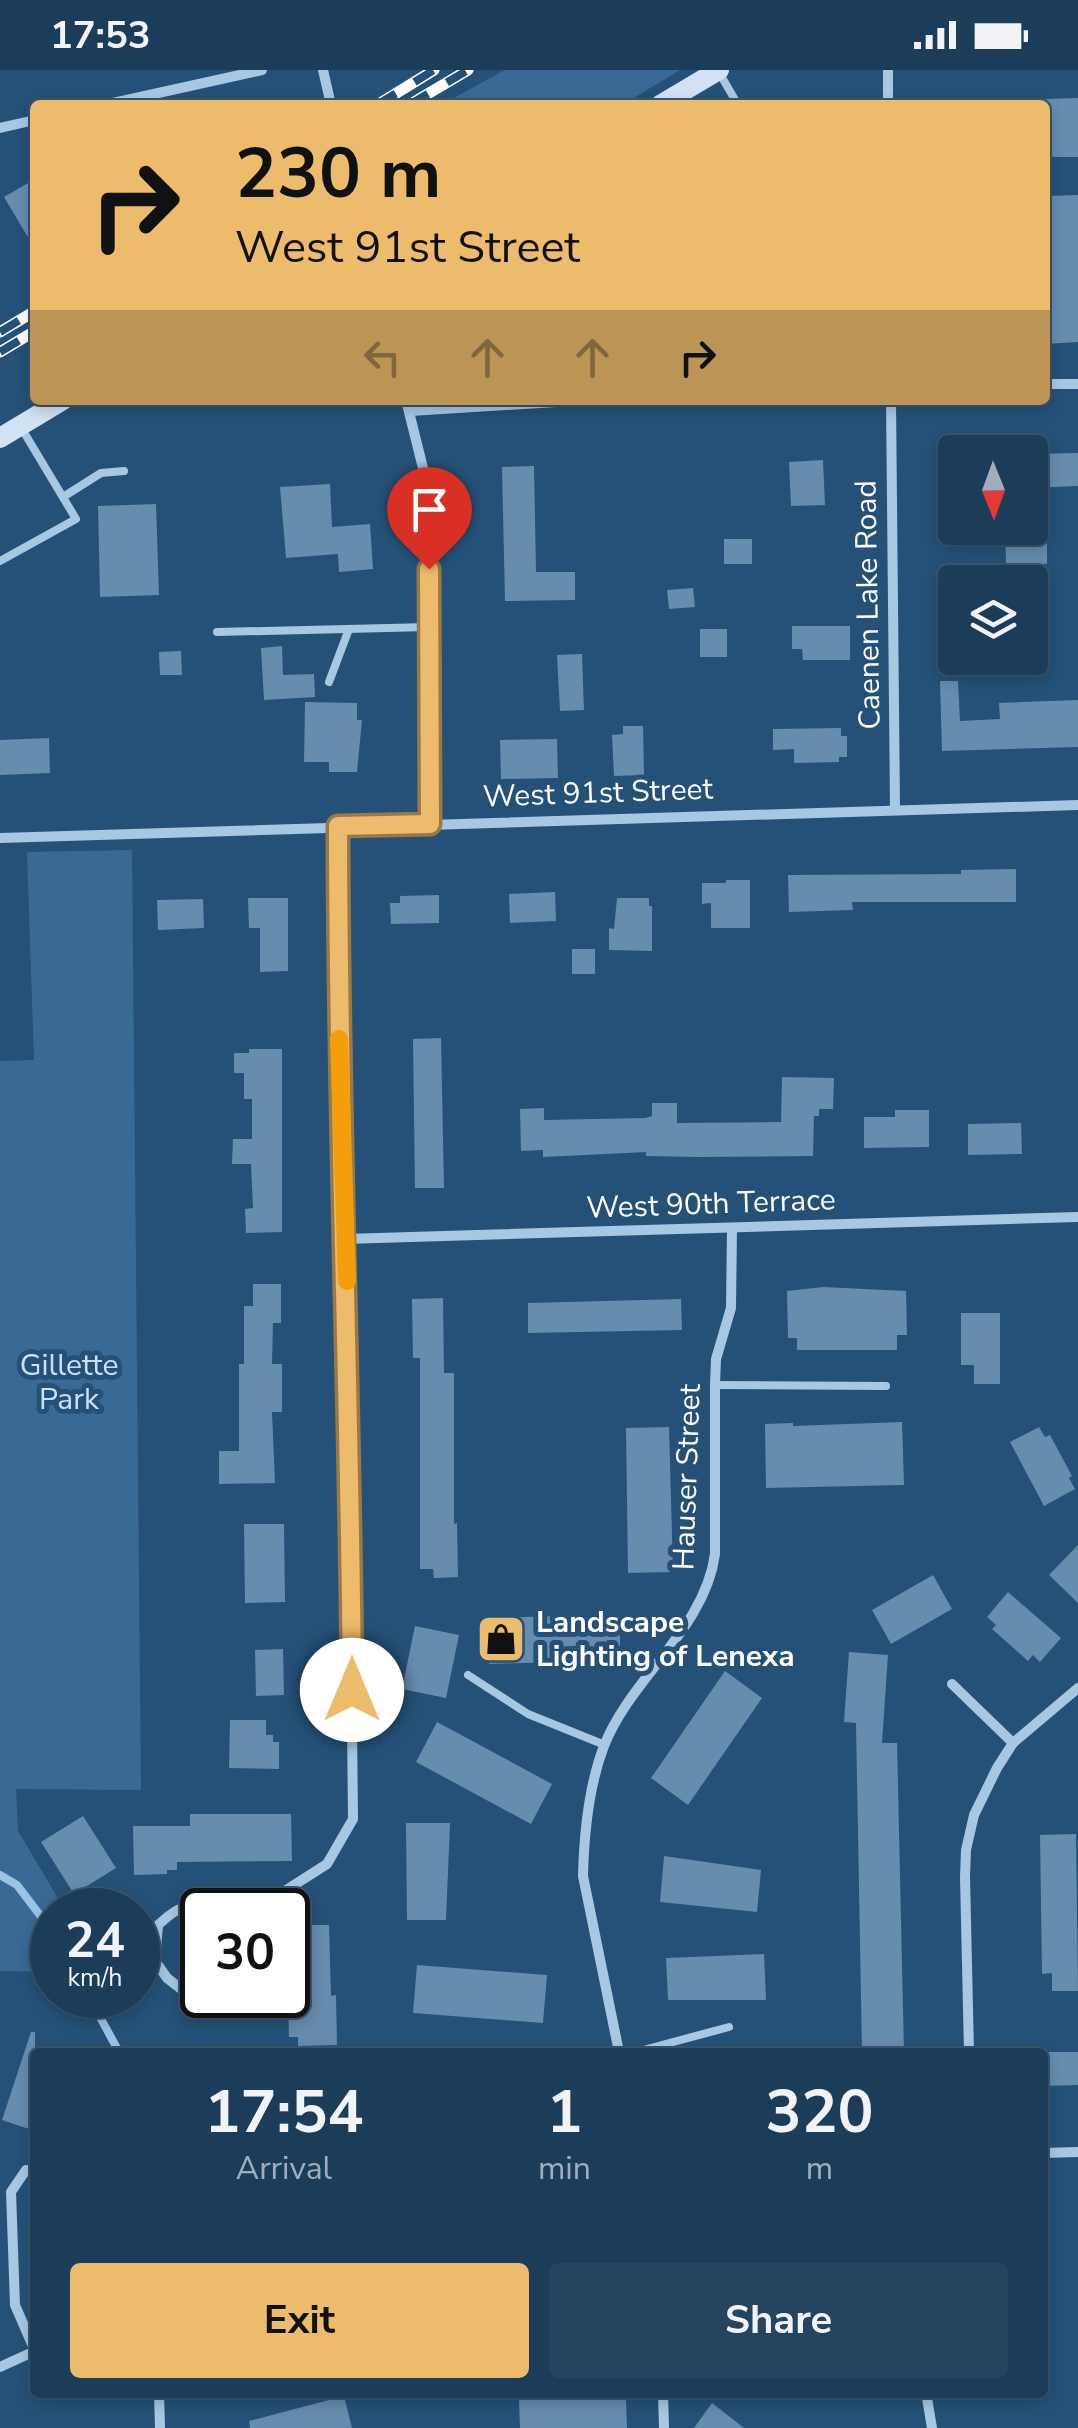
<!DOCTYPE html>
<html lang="en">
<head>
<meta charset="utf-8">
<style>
	:root { --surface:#1c3d5a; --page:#254460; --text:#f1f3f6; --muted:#a0aebb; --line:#3a5670; --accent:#ecbb6c }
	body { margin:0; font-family:"Nunito Sans",sans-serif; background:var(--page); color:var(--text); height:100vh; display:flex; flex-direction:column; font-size:38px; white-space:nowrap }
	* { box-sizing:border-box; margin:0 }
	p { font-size:32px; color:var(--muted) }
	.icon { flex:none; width:55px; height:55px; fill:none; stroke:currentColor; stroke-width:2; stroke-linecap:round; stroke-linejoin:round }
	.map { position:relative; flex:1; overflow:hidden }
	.panel { position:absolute; left:30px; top:1978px; width:1018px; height:350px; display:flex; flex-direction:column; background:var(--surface); border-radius:10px; box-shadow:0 5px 15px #0003,0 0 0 2px var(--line) }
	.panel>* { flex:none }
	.top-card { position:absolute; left:30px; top:30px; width:1020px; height:305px; border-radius:10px; box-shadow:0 5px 15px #0003,0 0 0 2px var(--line); background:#ecbb6c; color:#111; overflow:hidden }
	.needle { width:65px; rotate:179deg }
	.tools { position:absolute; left:938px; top:365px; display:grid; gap:20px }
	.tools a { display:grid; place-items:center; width:110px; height:110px; border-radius:10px; background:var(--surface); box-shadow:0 5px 15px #0003,0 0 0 2px var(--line); font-size:50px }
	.speed { position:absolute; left:30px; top:1818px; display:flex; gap:20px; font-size:50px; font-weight:700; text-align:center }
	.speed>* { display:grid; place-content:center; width:130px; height:130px; border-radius:50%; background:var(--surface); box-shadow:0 5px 15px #0003,0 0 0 2px var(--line); line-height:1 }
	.speed small { font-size:25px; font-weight:400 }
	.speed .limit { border:5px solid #111; border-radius:15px; background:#fff; color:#111 }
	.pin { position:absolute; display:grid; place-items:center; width:85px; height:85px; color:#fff; margin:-102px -42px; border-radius:50% 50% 50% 0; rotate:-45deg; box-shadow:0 0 10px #0007 }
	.pin .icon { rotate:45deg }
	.me { position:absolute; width:110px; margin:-55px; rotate:0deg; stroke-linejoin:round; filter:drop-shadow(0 0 8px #0008) }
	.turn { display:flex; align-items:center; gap:35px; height:210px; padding:0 40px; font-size:45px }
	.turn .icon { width:130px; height:130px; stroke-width:2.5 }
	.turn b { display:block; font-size:70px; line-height:85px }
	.lanes { display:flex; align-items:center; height:95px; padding:0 40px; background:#0003; justify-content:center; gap:50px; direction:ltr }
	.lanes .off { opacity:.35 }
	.eta { display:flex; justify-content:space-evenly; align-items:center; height:170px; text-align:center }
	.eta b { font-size:60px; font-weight:700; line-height:70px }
	.cta { display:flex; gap:20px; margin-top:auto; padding:20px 40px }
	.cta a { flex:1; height:115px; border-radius:10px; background:var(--accent); color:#111; font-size:40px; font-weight:700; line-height:115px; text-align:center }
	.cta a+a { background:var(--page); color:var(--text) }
	.status { display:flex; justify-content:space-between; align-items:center; height:70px; padding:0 50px; background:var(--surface); direction:ltr }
	.status svg { height:28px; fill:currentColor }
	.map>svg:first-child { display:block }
	.green { fill:#396a95 }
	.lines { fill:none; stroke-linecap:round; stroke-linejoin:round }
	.stream { stroke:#9bc3e3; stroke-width:8 }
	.building { fill:#668cae }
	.service { stroke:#a7c7e3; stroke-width:8 }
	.minor { stroke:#a7c7e3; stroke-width:10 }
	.secondary { stroke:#d0e2f3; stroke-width:20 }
	.rail-casing { stroke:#fff; stroke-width:11 }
	.rail { stroke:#255178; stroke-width:8; stroke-dasharray:22; stroke-linecap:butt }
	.route-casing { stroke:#997a46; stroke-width:25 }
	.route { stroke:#ecbb6c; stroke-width:18 }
	.slow { stroke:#f59e0b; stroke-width:18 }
	.labels { text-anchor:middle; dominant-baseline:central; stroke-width:10; stroke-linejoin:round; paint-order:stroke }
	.street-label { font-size:30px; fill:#fff; stroke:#255178 }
	.park-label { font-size:30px; fill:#c9e0f3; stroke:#255178 }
	.poi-label { font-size:30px; font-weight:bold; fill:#fff; stroke:#255178; text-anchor:start }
</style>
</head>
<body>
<div class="status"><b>17:53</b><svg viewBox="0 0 49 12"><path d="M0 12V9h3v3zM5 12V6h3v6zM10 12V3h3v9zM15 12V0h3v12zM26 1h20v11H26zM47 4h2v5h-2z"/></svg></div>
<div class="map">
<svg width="1078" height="2358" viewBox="0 0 1078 2358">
	<rect width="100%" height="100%" fill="#255178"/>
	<!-- green -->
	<g class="green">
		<path d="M505 0H680L622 35H441Z"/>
		<path d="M132 780 141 1720 16 1719 18 1761 65 1840H52V1902L0 1901V991L34 990 27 782Z"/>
	</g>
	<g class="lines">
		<!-- stream -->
		<g class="stream">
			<path d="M0 1805 17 1815 52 1861"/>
			<path d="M88 1925 119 1982"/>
		</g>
	</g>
	<!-- building -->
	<g class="building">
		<path d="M1078 28V87H1045V29Z"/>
		<path d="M35 109V179L4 127Z"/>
		<path d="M1078 125V272L1045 274V126Z"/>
		<path d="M1078 383V416L1030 418V384Z"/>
		<path d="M823 390 825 435 791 436 789 392Z"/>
		<path d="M534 396 536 502H575V530L505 531 502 397Z"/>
		<path d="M330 414 332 457 370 454 373 499 339 502 338 484 286 488 280 417Z"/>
		<path d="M156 434 159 525 100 527 98 436Z"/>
		<path d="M1005 458H1047V494H1006Z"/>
		<rect x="724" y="469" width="28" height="25"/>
		<path d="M693 518 695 537 669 539 667 520Z"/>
		<path d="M792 556H850V590H803L802 579H792Z"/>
		<rect x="700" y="559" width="27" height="28"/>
		<path d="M282 576 283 605 314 604 315 627 264 630 261 578Z"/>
		<path d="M181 581 182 605H160L159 582Z"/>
		<path d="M582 584 584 640 560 641 557 585Z"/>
		<path d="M940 611H958L960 651 1000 649 999 633 1078 630V677L942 681Z"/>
		<path d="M305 632 357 633V650H362L357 702H329V692H304Z"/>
		<path d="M623 656H643L644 705 614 706 612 665 623 664Z"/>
		<path d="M841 658V666H847V687H839V692L794 693V679L773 680V659Z"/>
		<path d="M49 668 50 703 0 705V670Z"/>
		<path d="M557 669 558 708 501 709 500 670Z"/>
		<path d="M1016 799V832H852L853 840 789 842 788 805 961 804V800Z"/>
		<path d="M726 810H750V858H711V833L702 834V813H726Z"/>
		<path d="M555 822 556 851 510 853 509 824Z"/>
		<path d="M439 825V853L391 854 390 833H400V826Z"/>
		<path d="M248 828H288V901L260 902V858H249Z"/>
		<path d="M617 828H649V836H652V881L609 880V858L614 859Z"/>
		<path d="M203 829 204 858 158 860 157 830Z"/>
		<rect x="572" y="879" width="23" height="25"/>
		<path d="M441 968 444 1118H415L413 969Z"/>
		<path d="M249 979H282V1162L246 1163 245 1139 253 1138 251 1094H232L233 1069H252V1029H244V1003H234V983H249Z"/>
		<path d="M782 1007 834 1008 833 1039H819V1046H814L813 1086 697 1087 646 1086V1082L543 1087V1080L521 1081 520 1039 544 1038V1050L645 1048 652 1046V1033H677V1053L781 1052Z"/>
		<path d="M895 1040H929V1077L864 1078V1047H895Z"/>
		<path d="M1021 1053 1022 1084 968 1085V1054Z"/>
		<path d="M253 1214H281V1253H273L272 1294H282V1342H272L275 1413 219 1414V1381H239V1294H244V1236H253Z"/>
		<path d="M823 1217 906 1221 907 1265H897V1280H797V1268H788L787 1221Z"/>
		<path d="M443 1228 444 1303H454V1454L457 1453 458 1507 434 1508 433 1499H420V1288H413L412 1229Z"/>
		<path d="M681 1229 682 1260 528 1263V1233Z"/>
		<path d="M961 1243H1000V1314H974V1295H961Z"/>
		<path d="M902 1352 904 1415 766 1418 765 1354 793 1353V1356Z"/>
		<path d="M669 1357 673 1502 628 1503 626 1358Z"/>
		<path d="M1039 1357 1045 1367 1050 1365 1072 1406 1069 1408 1075 1419 1044 1436 1010 1372Z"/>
		<path d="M244 1454H284L285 1532 245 1533Z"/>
		<path d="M1078 1475V1533L1049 1505Z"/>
		<path d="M933 1505 952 1539 891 1574 872 1540Z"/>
		<path d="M1008 1522 1061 1568 1040 1592 1033 1585 1028 1591 992 1559 996 1555 987 1547Z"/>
		<path d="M620 1544V1590L489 1594V1548Z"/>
		<path d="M415 1556 459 1565 446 1628 402 1619Z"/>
		<path d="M283 1579 284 1625 256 1626 255 1580Z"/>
		<path d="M849 1582 888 1585 882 1673H897L904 1982H862L856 1653 844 1652Z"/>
		<path d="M725 1601 762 1628 688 1735 651 1708Z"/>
		<path d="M230 1650H266V1665H273V1672H279V1699L229 1698Z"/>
		<path d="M437 1652 552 1714 531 1754 416 1692Z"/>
		<path d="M190 1744H291L292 1791 177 1792V1800H167V1804L134 1805 133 1756H190Z"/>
		<path d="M83 1746 116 1798 74 1824 41 1772Z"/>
		<path d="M406 1753H450L446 1850H407Z"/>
		<path d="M1076 1764 1078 1921H1052V1903L1042 1904 1040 1765Z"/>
		<path d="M664 1786 761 1800 757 1842 660 1832Z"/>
		<path d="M296 1855H329L331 1926 336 1925 337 1975 298 1976V1967H289L288 1926H298Z"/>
		<path d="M764 1884 766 1930H668L666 1888Z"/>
		<path d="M417 1895 547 1905 543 1953 413 1943Z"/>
		<path d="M31 1962H35V2061L2 2050Z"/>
		<path d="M1042 1982H1078V2015L1042 2016Z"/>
		<path d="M344 2326 352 2358H250L249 2351Z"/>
		<path d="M626 2328 627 2358H520L519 2330Z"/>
		<path d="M712 2333 744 2358H694Z"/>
	</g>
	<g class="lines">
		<!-- service -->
		<g class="service">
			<path d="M720 4 738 35"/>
			<path d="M63 427 101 403 124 401"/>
			<path d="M0 491 76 449 22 359"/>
			<path d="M217 562 429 557"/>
			<path d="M329 612 349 559"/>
			<path d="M715 1315 886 1316"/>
			<path d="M468 1605 528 1644 605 1675"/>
			<path d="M636 1982 729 1957"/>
		</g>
		<!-- minor -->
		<g class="minor">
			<path d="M323 0 331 35"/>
			<path d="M104 35 262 0"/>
			<path d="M888 35V0"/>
			<path d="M0 58 35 50"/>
			<path d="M1045 314H1078"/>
			<path d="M406 330 424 402 429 470 430 754"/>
			<path d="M891 330 895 739"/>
			<path d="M410 341 588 330"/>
			<path d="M0 768 1078 735"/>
			<path d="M345 1169 1078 1147"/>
			<path d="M952 1614 1013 1673"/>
			<path d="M230 1840C202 1825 180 1834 158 1855L155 1891 167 1908 185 1922 210 1933 229 1929 233 1925"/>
			<path d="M255 1840 327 1794 353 1749 348 1269 338 951V757"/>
			<path d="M619 1982 583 1806C584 1765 589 1715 604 1676 631 1607 705 1559 715 1484V1315L716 1289 731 1238 732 1158"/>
			<path d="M969 1982 965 1807 966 1780 974 1745 997 1698 1013 1673 1078 1618"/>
			<path d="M1042 2083 1078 2082"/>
			<path d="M35 2100H26L11 2122 15 2235 35 2281"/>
			<path d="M0 2297 35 2281"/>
			<path d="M159 2322 160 2358"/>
			<path d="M663 2322 664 2358"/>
			<path d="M926 2322 932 2358"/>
		</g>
		<!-- secondary -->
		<g class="secondary">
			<path d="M660 35 719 0"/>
			<path d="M0 368 63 330"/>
		</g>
		<!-- rail casing -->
		<g class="rail-casing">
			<g id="rail">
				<path d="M377 35 434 0"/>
				<path d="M409 35 468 0"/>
				<path d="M0 262 35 241"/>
				<path d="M0 282 35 261"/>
			</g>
		</g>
		<!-- rail -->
		<use href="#rail" class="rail"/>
	</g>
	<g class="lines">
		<!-- route casing -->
		<g class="route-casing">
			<path id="route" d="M352 1620C350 1332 338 1044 338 756L430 754 429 499"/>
		</g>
		<!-- route -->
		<use href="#route" class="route"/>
		<!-- slow -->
		<path class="slow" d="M339 969 347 1211"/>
	</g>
	<!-- icons -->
	<defs>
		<g id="shop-square" transform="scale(2.5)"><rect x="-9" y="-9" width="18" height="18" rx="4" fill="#ecbb6c" stroke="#255178"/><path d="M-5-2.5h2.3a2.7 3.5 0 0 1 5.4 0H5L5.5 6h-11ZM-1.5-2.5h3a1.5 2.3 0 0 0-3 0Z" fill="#111"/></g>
	</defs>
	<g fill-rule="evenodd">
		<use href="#shop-square" x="501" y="1569"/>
	</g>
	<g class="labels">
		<!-- street labels -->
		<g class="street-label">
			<text transform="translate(868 535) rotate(-91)">Caenen Lake Road</text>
			<text transform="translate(598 723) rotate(-2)">West 91st Street</text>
			<text transform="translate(711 1134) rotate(-2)">West 90th Terrace</text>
			<text transform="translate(687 1407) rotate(-88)">Hauser Street</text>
		</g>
		<!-- park labels -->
		<g class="park-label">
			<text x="69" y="1295">Gillette<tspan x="69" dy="34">Park</tspan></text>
		</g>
		<!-- poi labels -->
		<g class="poi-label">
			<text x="536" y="1552">Landscape<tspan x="536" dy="34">Lighting of Lenexa</tspan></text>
		</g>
	</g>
</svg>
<div class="tools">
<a><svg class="needle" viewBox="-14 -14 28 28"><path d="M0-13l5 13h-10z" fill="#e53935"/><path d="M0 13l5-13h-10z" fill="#a0aebb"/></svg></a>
<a><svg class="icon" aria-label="layers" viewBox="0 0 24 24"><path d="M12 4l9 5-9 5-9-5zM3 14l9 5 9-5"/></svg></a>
</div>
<div class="speed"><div>24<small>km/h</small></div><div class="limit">30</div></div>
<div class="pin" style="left:429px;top:499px;background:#d93025"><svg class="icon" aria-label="arrive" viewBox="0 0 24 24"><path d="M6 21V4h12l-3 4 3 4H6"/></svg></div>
<svg class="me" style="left:352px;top:1620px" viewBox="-20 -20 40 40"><circle r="19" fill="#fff"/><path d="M0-13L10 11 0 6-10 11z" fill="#ecbb6c"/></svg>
<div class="top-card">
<div class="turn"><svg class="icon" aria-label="right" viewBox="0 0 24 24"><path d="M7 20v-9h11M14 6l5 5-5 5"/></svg><div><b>230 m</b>West 91st Street</div></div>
<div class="lanes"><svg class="icon off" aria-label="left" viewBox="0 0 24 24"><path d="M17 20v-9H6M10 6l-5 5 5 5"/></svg><svg class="icon off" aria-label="ahead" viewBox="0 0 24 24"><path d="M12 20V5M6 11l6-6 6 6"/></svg><svg class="icon off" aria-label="ahead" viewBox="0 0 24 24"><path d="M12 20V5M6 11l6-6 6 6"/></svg><svg class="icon" aria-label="right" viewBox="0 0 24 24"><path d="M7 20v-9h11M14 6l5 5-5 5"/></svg></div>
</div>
<section class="panel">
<div class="eta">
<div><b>17:54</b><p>Arrival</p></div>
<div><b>1</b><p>min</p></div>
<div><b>320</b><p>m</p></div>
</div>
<div class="cta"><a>Exit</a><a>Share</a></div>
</section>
</div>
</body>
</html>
